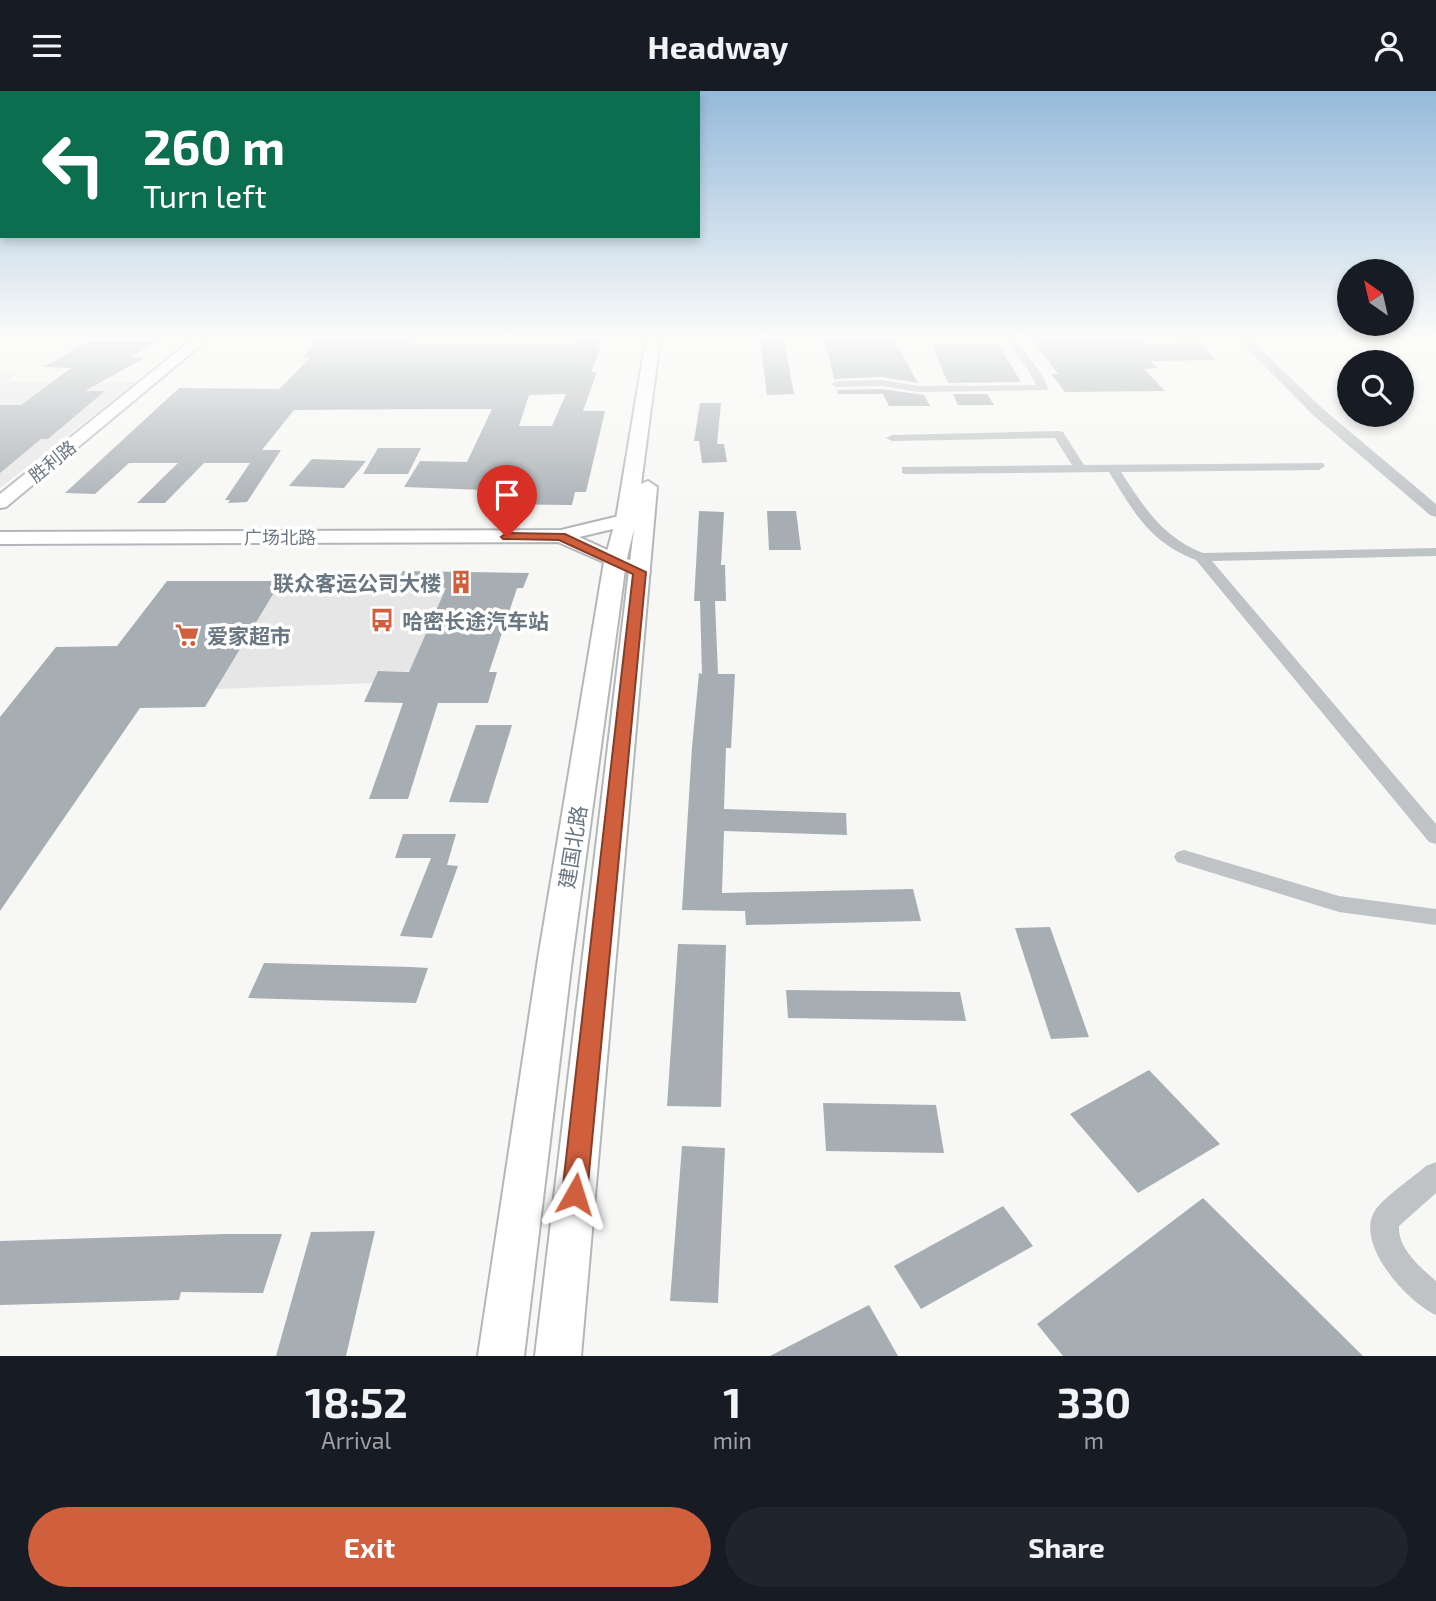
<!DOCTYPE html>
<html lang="en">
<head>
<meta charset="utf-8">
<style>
	:root { --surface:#171b24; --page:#20242c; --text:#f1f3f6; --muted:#9ea1a6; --accent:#cf5f3d }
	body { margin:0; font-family:"Exo 2","Noto Sans SC",sans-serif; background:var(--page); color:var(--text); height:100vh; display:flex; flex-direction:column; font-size:26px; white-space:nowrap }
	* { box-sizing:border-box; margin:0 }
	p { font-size:23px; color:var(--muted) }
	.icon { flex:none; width:38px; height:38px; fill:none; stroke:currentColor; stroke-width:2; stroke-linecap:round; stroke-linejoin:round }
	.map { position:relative; height:1265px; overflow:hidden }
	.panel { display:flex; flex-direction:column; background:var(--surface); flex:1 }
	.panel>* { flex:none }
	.banner { position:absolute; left:0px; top:0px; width:700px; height:147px; box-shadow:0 4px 10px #0003; background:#0b6e4f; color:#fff; overflow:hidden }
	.needle { width:46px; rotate:326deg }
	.tools { position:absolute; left:1337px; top:168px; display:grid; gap:14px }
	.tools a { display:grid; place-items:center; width:77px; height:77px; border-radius:50%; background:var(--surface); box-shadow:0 4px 10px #0003; font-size:35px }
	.pin { position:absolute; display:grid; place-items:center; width:60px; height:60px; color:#fff; margin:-72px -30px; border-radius:50% 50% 50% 0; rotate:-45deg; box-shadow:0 0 7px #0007 }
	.pin .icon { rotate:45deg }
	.me { position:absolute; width:77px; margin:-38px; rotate:6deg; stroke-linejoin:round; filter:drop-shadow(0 0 5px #0008) }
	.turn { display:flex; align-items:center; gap:24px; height:147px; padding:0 28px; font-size:32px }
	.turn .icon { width:91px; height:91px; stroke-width:2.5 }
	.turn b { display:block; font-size:49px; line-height:60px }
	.eta { display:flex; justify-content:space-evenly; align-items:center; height:119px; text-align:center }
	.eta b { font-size:42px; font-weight:700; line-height:49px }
	.primary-button { display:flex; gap:14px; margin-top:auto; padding:14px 28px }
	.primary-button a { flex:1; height:80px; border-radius:42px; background:var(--accent); color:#fff; font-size:28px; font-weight:700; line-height:80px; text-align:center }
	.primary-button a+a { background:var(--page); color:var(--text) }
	header { display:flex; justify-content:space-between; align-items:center; height:91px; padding:0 28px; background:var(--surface); font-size:32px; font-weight:700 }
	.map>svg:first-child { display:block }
	.built { fill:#e5e6e5 }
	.building { fill:#a7aeb3; fill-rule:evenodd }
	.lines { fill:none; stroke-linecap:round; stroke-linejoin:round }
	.secondary-casing { stroke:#b2b6ba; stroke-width:4 }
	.primary-casing { stroke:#b3b7ba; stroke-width:4 }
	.minor { fill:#bfc3c6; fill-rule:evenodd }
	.tertiary { fill:#bfc3c6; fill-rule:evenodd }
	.secondary { fill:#fff; fill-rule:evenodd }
	.primary { fill:#fff; fill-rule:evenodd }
	.route { fill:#cf5f3d; stroke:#873e28; stroke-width:2 }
	.labels { text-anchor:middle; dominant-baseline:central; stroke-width:7; stroke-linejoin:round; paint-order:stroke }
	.far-street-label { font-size:18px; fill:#6a7782; stroke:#fff }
	.poi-label { font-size:21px; font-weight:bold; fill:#6a7782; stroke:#fff; text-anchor:start }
	.street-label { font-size:21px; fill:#6a7782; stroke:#fff }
</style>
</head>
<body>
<header><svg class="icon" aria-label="menu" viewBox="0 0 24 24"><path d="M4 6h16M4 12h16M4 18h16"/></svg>Headway<svg class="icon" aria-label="person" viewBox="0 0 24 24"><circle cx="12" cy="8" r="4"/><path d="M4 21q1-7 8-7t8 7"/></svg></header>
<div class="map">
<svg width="1436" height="1265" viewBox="0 0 1436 1265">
	<rect width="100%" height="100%" fill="#f7f7f5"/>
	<!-- built -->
	<g class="built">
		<path d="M0 281H18L5 291H136L0 397Z"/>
		<path d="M403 480 529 482 523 497 517 498 488 581 378 580 373 592 216 598 284 484 399 486Z"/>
	</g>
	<!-- building -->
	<g class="building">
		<path d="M317 248H416L412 254H575L577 248H600L597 256H601L591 281H597L583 320H605L586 401H575L572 414 478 413 484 399 404 396 420 370 467 371 492 318H436L294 319 262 359H281L247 411 228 412 230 409H225L250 372H204L165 412H137L178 372H129L95 403 65 402 179 297 279 298 310 267H303ZM566 303 552 335H519L529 304Z"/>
		<path d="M894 248 918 292 882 286 834 288 825 250Z"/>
		<path d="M1032 248H1140L1144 253 1198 252 1217 269 1150 270 1158 277 1144 278 1165 300 1065 301 1051 283H1058Z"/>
		<path d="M760 249H784L794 303 767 304Z"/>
		<path d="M88 251H158L129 266 144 267 85 300H105L48 348H41L0 382V314H21L71 277 43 276Z"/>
		<path d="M931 253H998L1021 291 948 292Z"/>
		<path d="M882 298 924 304 930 315H889L883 303H838L837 299Z"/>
		<path d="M953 303H987L994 314H958Z"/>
		<path d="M700 312H721L717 353H724L727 371 702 372 699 350H694Z"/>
		<path d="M378 357H421L408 383H363Z"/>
		<path d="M312 368 366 370 344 397 289 395Z"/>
		<path d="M699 420 724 421 721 474H725L726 510H715L718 583H735L731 657H726L724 718 846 722 847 744 724 740 722 802 913 798 921 830 746 834 745 820 682 819 692 656 699 582 702 583 700 510H694Z"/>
		<path d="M767 420H796L801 459H769Z"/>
		<path d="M403 480 529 482 523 497H517L489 581H497L488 612H438L408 708H369L403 612 364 611 378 580 409 581 446 497 394 496Z"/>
		<path d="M167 490H281L205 616 140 617 0 820V626L56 556 117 555Z"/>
		<path d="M476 634H512L488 712 449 711Z"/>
		<path d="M403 743H456L447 774 458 775 432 847 400 845 431 767H395Z"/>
		<path d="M1050 836 1089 946 1051 948 1015 837Z"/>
		<path d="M678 853 726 854 721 1016 667 1015Z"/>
		<path d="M264 872 411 876 428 877 416 912 248 907Z"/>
		<path d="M786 899 960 901 966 930 788 927Z"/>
		<path d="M1149 979 1220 1053 1138 1102 1070 1023Z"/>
		<path d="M823 1012 936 1014 944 1062 826 1060Z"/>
		<path d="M682 1055 725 1057 718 1212 670 1210Z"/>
		<path d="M1203 1107 1363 1265H1063L1037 1233Z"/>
		<path d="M1003 1115 1033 1155 921 1218 894 1175Z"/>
		<path d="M375 1140 346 1265H276L311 1141Z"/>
		<path d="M225 1143H282L263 1202 181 1201 179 1209 0 1214V1150Z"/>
		<path d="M869 1214 898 1265H770Z"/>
	</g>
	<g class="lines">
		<!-- secondary casing -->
		<g class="secondary-casing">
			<g id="secondary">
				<path d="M193 248H208L6 416 0 417V403Z"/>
				<path d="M644 419 651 421 653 425 651 429 579 446 647 477 650 481 647 485 640 487 558 451 0 453V441L561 439Z"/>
			</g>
		</g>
		<!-- primary casing -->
		<g class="primary-casing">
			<path id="primary" d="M646 248H660L641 393 648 390 657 396 581 1265H535L634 438 626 471 572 868 524 1265H478L538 868 604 471 616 428Z"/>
		</g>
		<!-- minor -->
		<g class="minor">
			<path d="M1005 248H1015L1041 282 1048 297 1047 299 919 301 882 295 836 296 831 293 836 290 882 289 919 295 1036 294 1028 278Z"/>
			<path d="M1059 340 1063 341 1084 374 1323 372 1325 375 1319 379 1121 381C1144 416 1162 446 1203 462L1436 457V465L1212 470 1436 733V753L1429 751 1196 469C1149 451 1134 421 1109 381L906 383 902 382V376L1072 374 1055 347 892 350 886 347 892 344Z"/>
			<path d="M1184 759 1339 805 1436 818V834L1339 821 1177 771 1174 766 1177 761Z"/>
			<path d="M1436 1071V1102L1399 1135C1398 1158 1420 1176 1436 1190V1224C1408 1212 1352 1151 1376 1118 1387 1104 1412 1087 1426 1075Z"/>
		</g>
		<!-- tertiary -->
		<path class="tertiary" d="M1238 248H1250L1323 318 1436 413V426L1430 424 1313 324Z"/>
		<!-- secondary -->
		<use href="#secondary" class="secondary"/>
		<!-- primary -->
		<use href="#primary" class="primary"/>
	</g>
	<!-- sky -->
	<linearGradient id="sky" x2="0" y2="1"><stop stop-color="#95bada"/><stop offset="0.58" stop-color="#fbfbfa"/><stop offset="1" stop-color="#fbfbfa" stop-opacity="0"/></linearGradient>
	<rect width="1436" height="425" fill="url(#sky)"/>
	<!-- route -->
	<path class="route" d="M507 442 565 443 646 481 587 1103 583 1111 575 1115 566 1111 562 1103 633 483 559 449 503 448 501 446Z"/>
	<!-- icons -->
	<defs>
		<g id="building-bare" transform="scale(1.89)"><path d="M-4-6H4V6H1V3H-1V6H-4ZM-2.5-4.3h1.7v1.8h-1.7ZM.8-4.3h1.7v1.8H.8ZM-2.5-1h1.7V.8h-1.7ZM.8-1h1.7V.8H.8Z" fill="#cf5f3d" stroke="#fff" stroke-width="2.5" paint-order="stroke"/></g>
		<g id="bus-bare" transform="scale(1.89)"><path d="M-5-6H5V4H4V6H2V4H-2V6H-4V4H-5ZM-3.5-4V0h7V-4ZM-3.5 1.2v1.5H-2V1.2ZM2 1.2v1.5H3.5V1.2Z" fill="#cf5f3d" stroke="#fff" stroke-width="2.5" paint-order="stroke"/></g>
		<g id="supermarket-bare" transform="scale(1.89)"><path d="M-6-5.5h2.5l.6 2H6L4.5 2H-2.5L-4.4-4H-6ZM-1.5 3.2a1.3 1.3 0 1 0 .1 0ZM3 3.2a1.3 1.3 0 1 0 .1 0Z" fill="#cf5f3d" stroke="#fff" stroke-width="2.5" paint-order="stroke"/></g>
	</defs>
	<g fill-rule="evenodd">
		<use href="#building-bare" x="461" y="491"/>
		<use href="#bus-bare" x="382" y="529"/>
		<use href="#supermarket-bare" x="187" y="544"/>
	</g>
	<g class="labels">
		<!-- far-street labels -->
		<g class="far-street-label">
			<text transform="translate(52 370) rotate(-39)">胜利路</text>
			<text x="280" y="446">广场北路</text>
		</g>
		<!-- poi labels -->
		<g class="poi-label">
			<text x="441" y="491" text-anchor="end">联众客运公司大楼</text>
			<text x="402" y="529">哈密长途汽车站</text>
			<text x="207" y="544">爱家超市</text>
		</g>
		<!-- street labels -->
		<g class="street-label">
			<text transform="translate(572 756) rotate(-81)">建国北路</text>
		</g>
	</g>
</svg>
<div class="tools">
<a><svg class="needle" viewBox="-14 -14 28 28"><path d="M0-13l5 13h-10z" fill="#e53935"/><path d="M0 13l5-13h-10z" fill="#9ea1a6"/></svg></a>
<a><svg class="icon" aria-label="search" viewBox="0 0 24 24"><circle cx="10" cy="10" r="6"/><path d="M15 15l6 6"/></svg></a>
</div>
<div class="pin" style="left:507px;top:446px;background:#d93025"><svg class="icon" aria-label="arrive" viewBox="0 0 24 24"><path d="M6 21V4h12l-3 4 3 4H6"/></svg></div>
<svg class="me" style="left:575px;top:1103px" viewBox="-20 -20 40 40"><path d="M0-17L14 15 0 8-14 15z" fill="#cf5f3d" stroke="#fff" stroke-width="4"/></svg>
<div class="banner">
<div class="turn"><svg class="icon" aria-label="left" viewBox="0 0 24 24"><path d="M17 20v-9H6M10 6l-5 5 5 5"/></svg><div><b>260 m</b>Turn left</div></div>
</div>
</div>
<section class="panel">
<div class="eta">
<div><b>18:52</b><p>Arrival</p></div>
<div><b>1</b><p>min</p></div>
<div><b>330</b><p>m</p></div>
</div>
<div class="primary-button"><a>Exit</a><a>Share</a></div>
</section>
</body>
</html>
